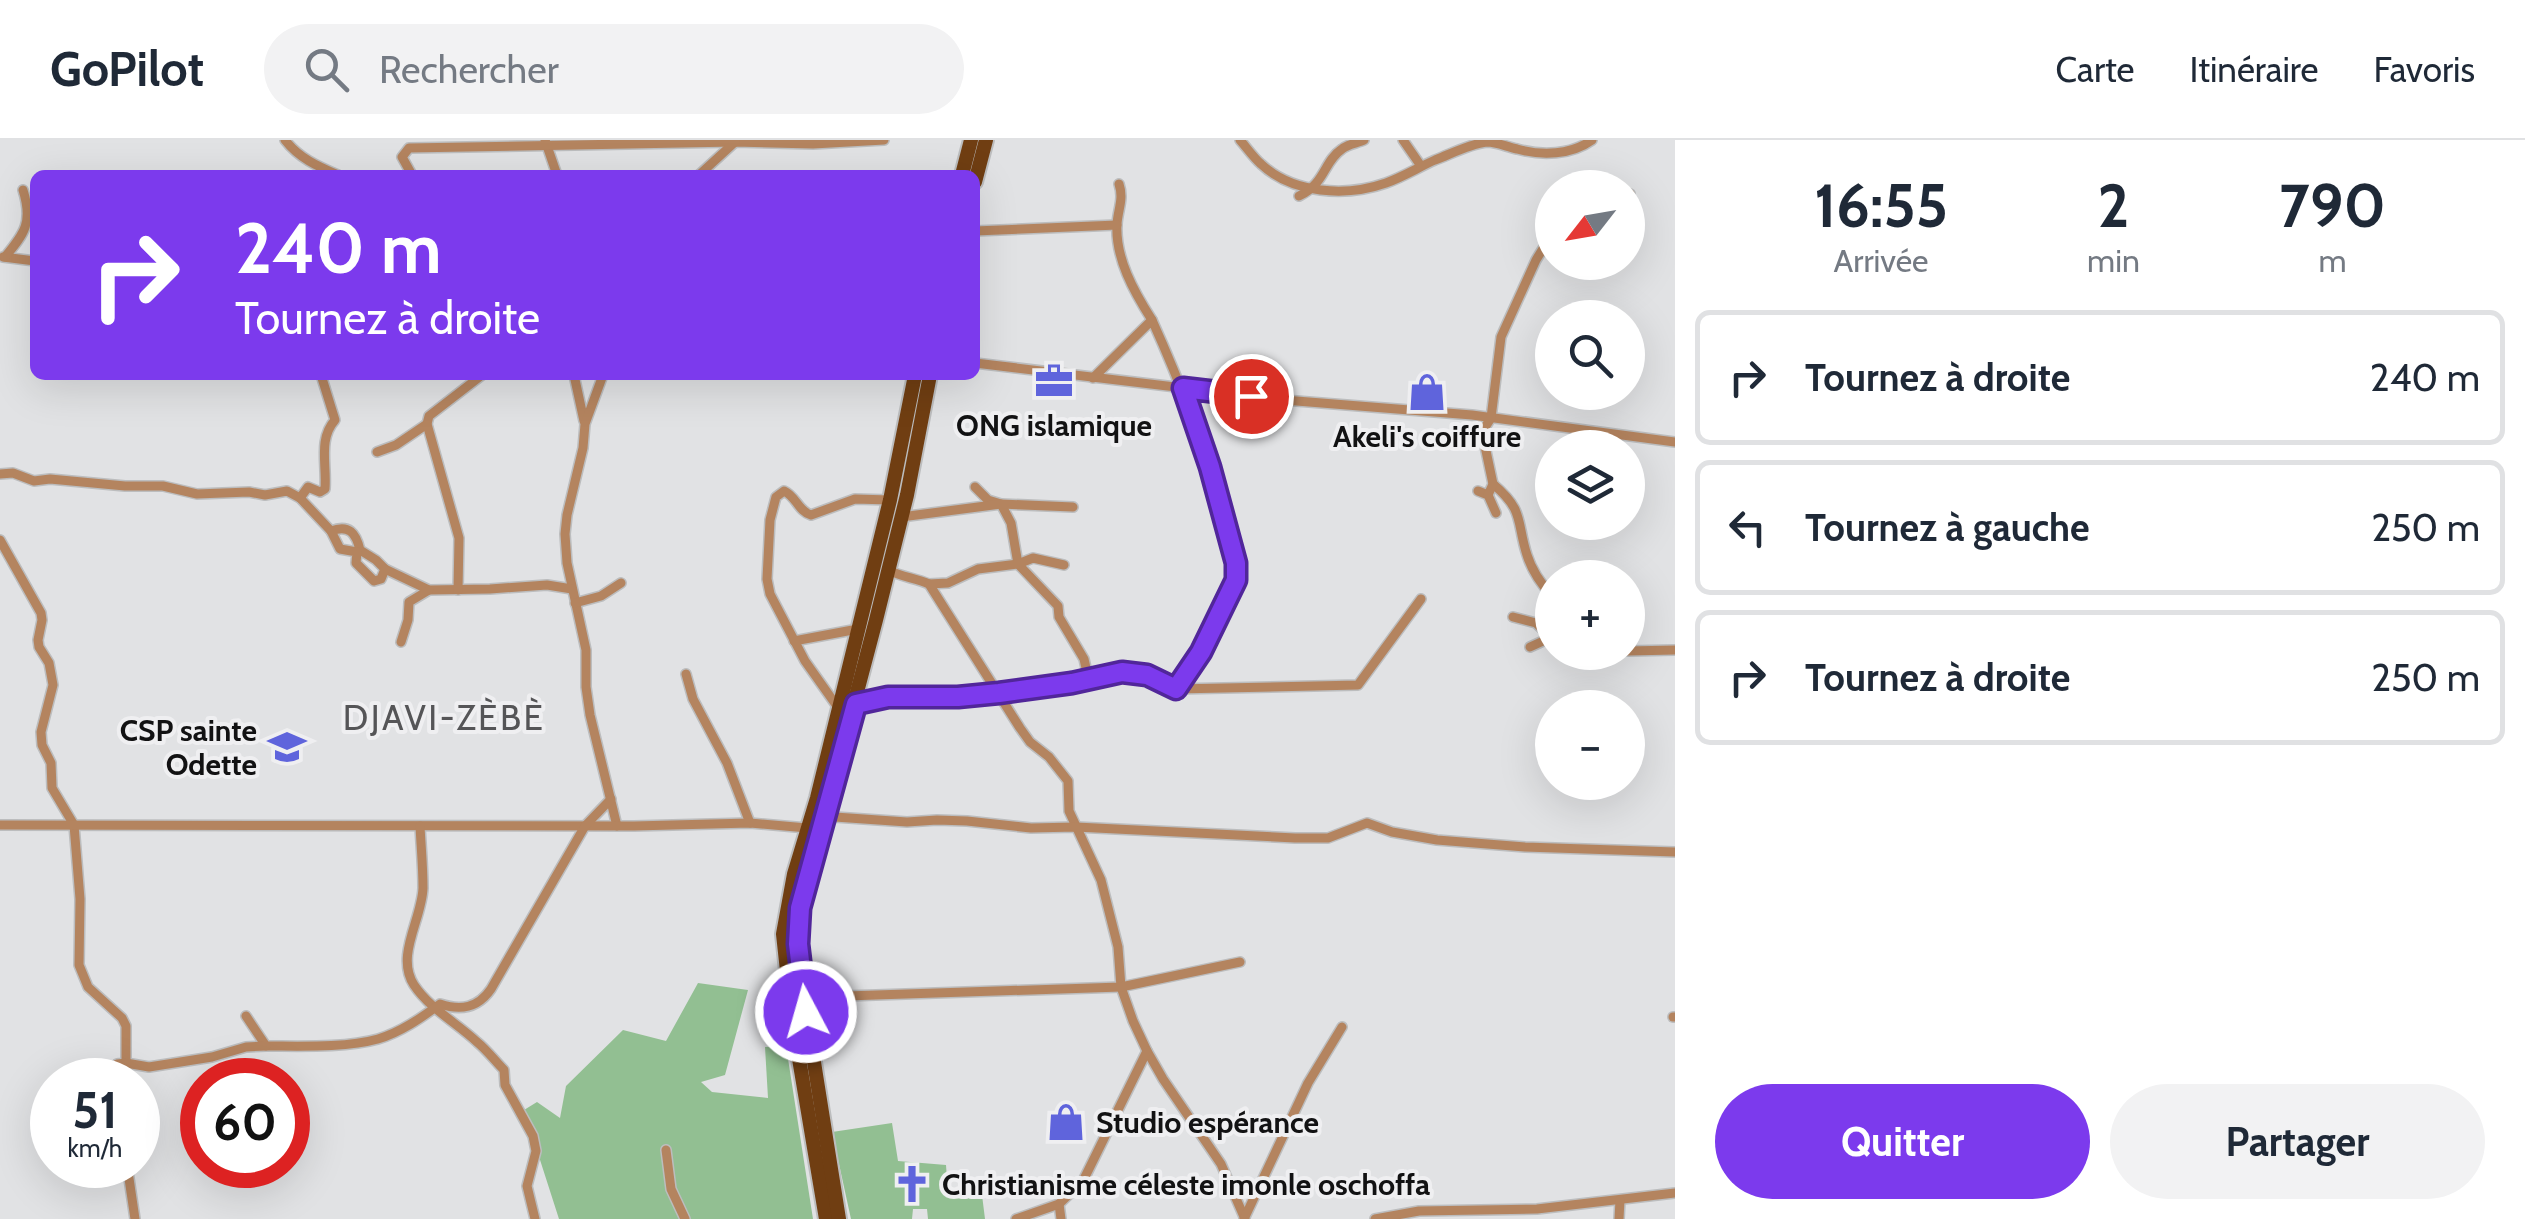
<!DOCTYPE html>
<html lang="fr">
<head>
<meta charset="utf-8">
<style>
	:root { --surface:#fff; --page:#f2f2f3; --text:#1f2937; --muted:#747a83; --line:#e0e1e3; --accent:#7c3aed }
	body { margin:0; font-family:Cabin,sans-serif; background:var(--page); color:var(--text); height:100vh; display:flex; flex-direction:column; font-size:38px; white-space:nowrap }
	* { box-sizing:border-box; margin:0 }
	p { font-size:32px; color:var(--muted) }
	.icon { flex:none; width:55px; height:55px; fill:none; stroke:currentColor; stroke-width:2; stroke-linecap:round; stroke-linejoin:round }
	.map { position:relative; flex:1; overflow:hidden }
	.sheet { display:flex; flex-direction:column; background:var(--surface); width:850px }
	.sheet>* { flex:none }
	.hud { position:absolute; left:30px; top:30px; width:950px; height:210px; border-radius:15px; box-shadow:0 10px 40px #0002; background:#7c3aed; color:#fff; overflow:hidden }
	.needle { width:65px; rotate:239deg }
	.controls { position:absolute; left:1535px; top:30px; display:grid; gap:20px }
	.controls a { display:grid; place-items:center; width:110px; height:110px; border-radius:50%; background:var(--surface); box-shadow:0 10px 40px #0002; font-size:50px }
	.speed { position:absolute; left:30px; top:918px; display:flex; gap:20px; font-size:50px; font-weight:700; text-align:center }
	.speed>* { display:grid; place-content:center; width:130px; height:130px; border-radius:50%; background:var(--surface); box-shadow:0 10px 40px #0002; line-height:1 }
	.speed small { font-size:25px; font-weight:400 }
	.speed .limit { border:15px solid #d22; background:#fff; color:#111 }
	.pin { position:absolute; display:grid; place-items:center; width:85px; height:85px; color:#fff; margin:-42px; border:5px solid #fff; border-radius:50%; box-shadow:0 2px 10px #0007 }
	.me { position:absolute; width:110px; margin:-55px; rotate:354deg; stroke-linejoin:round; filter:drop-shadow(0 0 8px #0008) }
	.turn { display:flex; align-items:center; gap:35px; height:210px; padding:0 40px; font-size:45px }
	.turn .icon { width:130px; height:130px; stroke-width:2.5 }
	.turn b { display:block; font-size:70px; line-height:85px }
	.eta { display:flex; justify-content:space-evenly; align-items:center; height:170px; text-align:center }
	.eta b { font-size:60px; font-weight:800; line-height:70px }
	.primary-button { display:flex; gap:20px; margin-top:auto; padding:20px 40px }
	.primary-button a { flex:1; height:115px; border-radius:60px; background:var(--accent); color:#fff; font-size:40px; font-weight:800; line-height:115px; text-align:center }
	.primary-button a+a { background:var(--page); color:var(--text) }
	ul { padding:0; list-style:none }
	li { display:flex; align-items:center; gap:30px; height:135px; margin:0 20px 15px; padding:0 20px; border:5px solid var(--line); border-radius:15px }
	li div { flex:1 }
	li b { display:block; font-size:38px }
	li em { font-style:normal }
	header { display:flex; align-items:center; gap:60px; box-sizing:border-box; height:140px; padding:0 50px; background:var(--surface); border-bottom:2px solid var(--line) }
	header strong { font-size:48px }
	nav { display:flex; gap:55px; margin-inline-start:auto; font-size:35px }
	.search { width:700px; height:90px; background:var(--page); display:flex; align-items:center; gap:25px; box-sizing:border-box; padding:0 35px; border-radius:55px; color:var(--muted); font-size:38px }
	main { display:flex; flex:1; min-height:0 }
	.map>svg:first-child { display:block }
	.green { fill:#92bf92 }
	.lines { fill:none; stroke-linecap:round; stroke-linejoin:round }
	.street-casing { stroke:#bcbdbe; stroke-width:12 }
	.primary-casing { stroke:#bcbdbe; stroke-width:18 }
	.street { stroke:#b4845f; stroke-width:9 }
	.primary { stroke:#703e12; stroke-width:14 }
	.route-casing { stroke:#51269a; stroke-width:25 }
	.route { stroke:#7c3aed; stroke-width:18 }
	.labels { text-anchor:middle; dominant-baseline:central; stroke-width:8; stroke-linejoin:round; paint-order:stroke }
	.poi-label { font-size:30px; font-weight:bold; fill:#121213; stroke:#efeff1 }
	.quarter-label { font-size:35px; letter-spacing:2.5px; fill:#555557; stroke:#efeff1 }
</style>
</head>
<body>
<header>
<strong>GoPilot</strong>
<div class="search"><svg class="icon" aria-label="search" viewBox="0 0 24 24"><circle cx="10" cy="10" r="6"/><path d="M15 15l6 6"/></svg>Rechercher</div>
<nav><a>Carte</a><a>Itinéraire</a><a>Favoris</a></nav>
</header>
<main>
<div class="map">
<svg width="1675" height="1079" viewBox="0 0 1675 1079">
	<rect width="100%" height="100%" fill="#e1e2e4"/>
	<!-- green -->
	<g class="green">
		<path d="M698 843 748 850 725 935 701 942 712 952 768 958 765 907 786 906 813 1079H559L524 970 537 962 560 978 566 946 623 890 666 901Z"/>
		<path d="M892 983 898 1021 946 1025 948 1053 982 1055 985 1079H928L927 1069H913L912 1079H851L832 992Z"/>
	</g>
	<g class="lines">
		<!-- street casing -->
		<g class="street-casing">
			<g id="street">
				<path d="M285 0C299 18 317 26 338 35"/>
				<path d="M545 0 557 35"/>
				<path d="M1240 0C1247 8 1253 17 1261 24 1293 54 1346 57 1386 43 1403 37 1419 27 1435 20 1451 14 1469 4 1487 2 1497 2 1507 7 1517 9 1542 16 1571 15 1592 0"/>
				<path d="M1403 0 1421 26"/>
				<path d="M412 35 402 17 409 8 735 2 813 4 884 0"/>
				<path d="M699 35 735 2"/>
				<path d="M1119 44C1124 59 1118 69 1117 84 1115 118 1134 152 1152 180"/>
				<path d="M1628 54H1630"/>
				<path d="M1299 56C1326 43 1323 22 1342 9 1348 4 1358 3 1364 0"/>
				<path d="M975 91 1117 85"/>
				<path d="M3 117 35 121"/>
				<path d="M5 117C25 93 33 82 23 50"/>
				<path d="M975 223 1284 260 1472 275 1675 302"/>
				<path d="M574 235 584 281"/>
				<path d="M603 235 585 284 583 308 567 375 565 394 567 423 586 510V547L590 575 617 686"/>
				<path d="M377 312 396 305 427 284"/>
				<path d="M0 334 13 333 34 341 50 339 125 346H163L197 354 249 352 265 355 287 351 300 358 331 391C349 384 356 393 360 410L376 420 385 429 429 450 490 449 547 445 572 449"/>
				<path d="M1493 344C1525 371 1516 381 1527 415 1532 431 1541 444 1552 456"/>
				<path d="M975 347 988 360 1001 364 1011 383 1018 424 1058 466 1059 477 1084 519 1086 528 1083 541"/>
				<path d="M1478 351 1488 355 1496 373"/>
				<path d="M1488 355 1493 344 1482 292 1491 278 1501 197 1536 120 1552 94"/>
				<path d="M300 358 308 347 320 352 325 349C327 325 318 299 335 280L321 235"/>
				<path d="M901 377 1001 364 1073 367"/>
				<path d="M331 391 340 409 357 412 356 423 374 441 381 439 385 429"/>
				<path d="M0 400 41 473 42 480 38 500 39 507 49 523 53 545 41 592 42 605 51 623 52 648 74 685 80 759 79 825 88 847 122 878 126 886V923L117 924 109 940"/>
				<path d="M888 430C902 437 915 438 929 444L1020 588 1030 602 1049 617 1068 641 1069 671 1101 740 1118 807 1121 847 1133 881 1147 911 1163 939 1221 1024 1245 1079"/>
				<path d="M929 444 948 443 978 429 1018 424 1033 418 1064 425"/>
				<path d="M458 450 459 398 427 284 429 276 482 235"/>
				<path d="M575 463 601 456 621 443"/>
				<path d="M1513 477 1536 483 1551 497"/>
				<path d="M794 501 858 489"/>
				<path d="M401 502 408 480 409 462 429 450"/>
				<path d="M1530 507 1552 497"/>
				<path d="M1628 511 1675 510"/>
				<path d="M686 534 693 559 727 623 750 683"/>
				<path d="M1176 549 1358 545 1421 459"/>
				<path d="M856 564 888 557H958L999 553 1072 543 1122 532 1147 535 1176 549C1191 531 1235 456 1236 434 1237 415 1228 393 1223 375 1205 307 1181 244 1152 180L1093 238"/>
				<path d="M839 569 805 521 770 454 767 439 770 380 776 357 784 351C796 356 798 371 811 375L855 359 890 360"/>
				<path d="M823 679 835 677 907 682 937 680 967 681 1031 688 1076 687 1295 698H1328L1367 683 1392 692 1437 700 1525 707 1675 712"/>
				<path d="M0 685 634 686 750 683 807 688"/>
				<path d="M420 686C421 706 423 727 423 748 422 779 395 816 414 845 430 869 457 883 477 902 487 910 495 921 504 930L505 945 533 996 536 1011 527 1046 535 1079"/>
				<path d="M822 860 846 856 1121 847 1240 822"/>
				<path d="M246 876 266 906C300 906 346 908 378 899 401 892 421 878 440 864 461 871 478 868 491 849L585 686 611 659"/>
				<path d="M1673 877H1675"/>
				<path d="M126 923 149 927 212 917 246 907 266 906"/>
				<path d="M666 1010 671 1049 685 1079"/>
				<path d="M127 1025 135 1079"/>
				<path d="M1059 1064 1061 1079"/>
				<path d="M1016 1079 1059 1064 1083 1041 1147 911"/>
				<path d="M1244 1079 1308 943 1342 887"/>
				<path d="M1375 1079 1419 1071 1537 1069 1675 1053"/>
				<path d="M1619 1079 1620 1060"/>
			</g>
		</g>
		<!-- primary casing -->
		<g class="primary-casing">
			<g id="primary">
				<path d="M962 35 971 0"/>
				<path d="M975 42 986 0"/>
				<path d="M826 1079 792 877 783 794 794 734 817 658 890 360 915 235"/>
				<path d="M839 1079 806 872 798 804 800 768 876 480 907 355 930 235"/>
			</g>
		</g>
		<!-- street -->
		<use href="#street" class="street"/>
		<!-- primary -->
		<use href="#primary" class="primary"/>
	</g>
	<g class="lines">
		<!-- route casing -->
		<g class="route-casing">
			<path id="route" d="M806 872 798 804 800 768 856 564 888 557H958L999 553 1072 543 1122 532 1147 535 1176 549 1201 512 1236 440V423L1210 327 1183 248 1251 256"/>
		</g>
		<!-- route -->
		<use href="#route" class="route"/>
	</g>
	<!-- icons -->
	<defs>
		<g id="office-bare" transform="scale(3)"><path d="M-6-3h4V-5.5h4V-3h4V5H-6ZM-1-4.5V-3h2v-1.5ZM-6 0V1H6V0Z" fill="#5f64dc" stroke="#efeff1" stroke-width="2.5" paint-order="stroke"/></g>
		<g id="shop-bare" transform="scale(3)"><path d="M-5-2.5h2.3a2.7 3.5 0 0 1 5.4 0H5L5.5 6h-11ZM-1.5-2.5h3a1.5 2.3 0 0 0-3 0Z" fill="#5f64dc" stroke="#efeff1" stroke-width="2.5" paint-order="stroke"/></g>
		<g id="school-bare" transform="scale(3)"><path d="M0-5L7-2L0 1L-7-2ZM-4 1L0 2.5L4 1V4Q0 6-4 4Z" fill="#5f64dc" stroke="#efeff1" stroke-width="2.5" paint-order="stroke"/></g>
		<g id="church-bare" transform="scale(3)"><path d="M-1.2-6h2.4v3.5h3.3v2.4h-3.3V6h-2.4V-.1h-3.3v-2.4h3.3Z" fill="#5f64dc" stroke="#efeff1" stroke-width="2.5" paint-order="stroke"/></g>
	</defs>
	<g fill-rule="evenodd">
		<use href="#office-bare" x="1054" y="241"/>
		<use href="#shop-bare" x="1427" y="252"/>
		<use href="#school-bare" x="287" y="607"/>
		<use href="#shop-bare" x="1066" y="982"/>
		<use href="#church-bare" x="912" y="1044"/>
	</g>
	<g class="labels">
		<!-- poi labels -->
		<g class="poi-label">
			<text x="1054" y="285">ONG islamique</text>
			<text x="1427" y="296">Akeli's coiffure</text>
			<text x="257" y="590" text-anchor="end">CSP sainte<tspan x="257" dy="34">Odette</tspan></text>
			<text x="1096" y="982" text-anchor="start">Studio espérance</text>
			<text x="942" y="1044" text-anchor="start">Christianisme céleste imonle oschoffa</text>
		</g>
		<!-- quarter labels -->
		<g class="quarter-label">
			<text x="444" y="577">DJAVI-ZÈBÈ</text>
		</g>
	</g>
</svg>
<div class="controls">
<a><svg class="needle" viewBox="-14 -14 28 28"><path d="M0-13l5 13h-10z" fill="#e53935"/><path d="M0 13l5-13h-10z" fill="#747a83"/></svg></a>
<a><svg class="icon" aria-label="search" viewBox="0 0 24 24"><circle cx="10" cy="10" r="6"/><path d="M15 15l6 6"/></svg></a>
<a><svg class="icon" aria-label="layers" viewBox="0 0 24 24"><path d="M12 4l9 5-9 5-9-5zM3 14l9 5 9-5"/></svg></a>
<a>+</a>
<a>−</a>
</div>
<div class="speed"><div>51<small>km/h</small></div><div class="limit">60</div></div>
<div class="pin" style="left:1251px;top:256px;background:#d93025"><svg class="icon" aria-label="arrive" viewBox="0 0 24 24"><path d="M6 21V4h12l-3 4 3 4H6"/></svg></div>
<svg class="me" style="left:806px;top:872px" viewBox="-20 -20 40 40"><circle r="17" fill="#7c3aed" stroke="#fff" stroke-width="3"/><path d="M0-11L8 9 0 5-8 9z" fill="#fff"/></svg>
<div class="hud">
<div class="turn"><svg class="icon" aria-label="right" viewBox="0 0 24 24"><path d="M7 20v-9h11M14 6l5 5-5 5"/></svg><div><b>240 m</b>Tournez à droite</div></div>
</div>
</div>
<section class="sheet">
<div class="eta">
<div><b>16:55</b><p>Arrivée</p></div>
<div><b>2</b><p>min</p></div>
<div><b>790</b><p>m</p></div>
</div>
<ul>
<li><svg class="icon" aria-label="right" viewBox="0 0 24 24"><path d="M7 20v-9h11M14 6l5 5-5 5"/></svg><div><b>Tournez à droite</b></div><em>240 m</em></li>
<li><svg class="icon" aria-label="left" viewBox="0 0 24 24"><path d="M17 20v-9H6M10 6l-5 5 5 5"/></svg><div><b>Tournez à gauche</b></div><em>250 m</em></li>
<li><svg class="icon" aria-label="right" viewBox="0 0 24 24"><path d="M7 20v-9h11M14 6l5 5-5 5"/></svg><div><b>Tournez à droite</b></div><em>250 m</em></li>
</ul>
<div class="primary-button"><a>Quitter</a><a>Partager</a></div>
</section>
</main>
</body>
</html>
